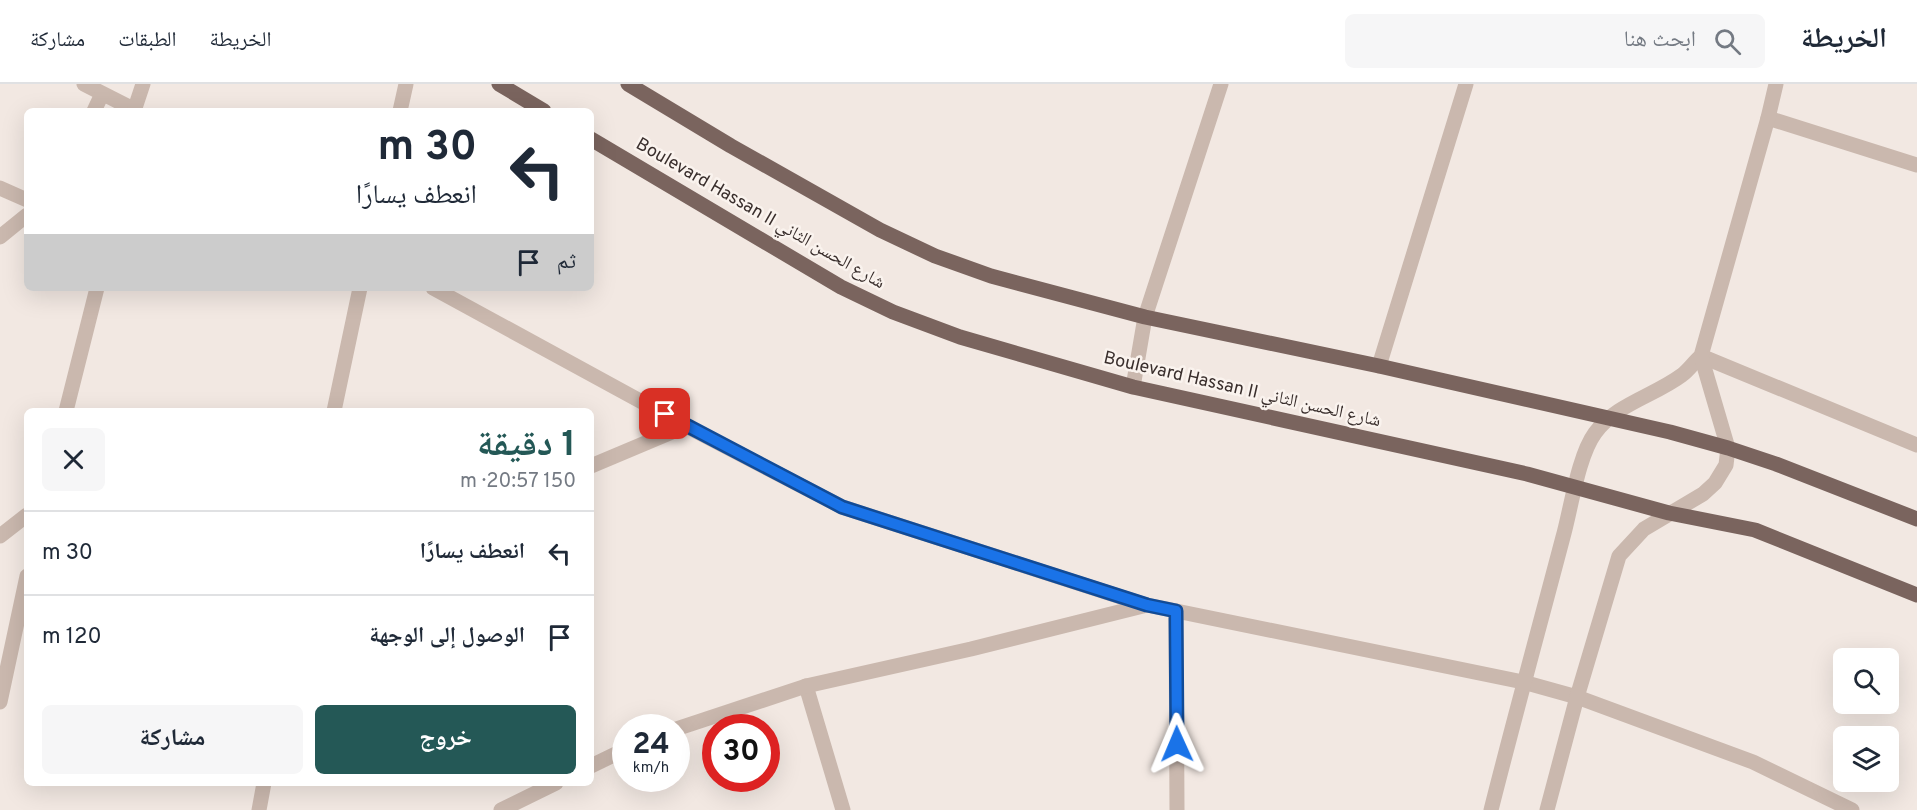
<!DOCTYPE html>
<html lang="ar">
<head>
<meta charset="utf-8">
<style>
	:root { --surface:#fff; --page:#f6f6f7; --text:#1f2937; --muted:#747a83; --line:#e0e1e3; --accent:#245856 }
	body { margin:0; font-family:Overpass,"Noto Naskh Arabic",sans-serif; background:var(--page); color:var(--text); direction:rtl; height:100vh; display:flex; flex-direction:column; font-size:22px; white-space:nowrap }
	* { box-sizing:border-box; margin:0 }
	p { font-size:20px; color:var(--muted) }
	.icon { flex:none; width:33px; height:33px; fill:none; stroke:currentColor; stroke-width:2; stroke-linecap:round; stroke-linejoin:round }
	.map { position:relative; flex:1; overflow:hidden; direction:ltr }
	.drawer { position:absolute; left:24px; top:324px; width:570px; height:378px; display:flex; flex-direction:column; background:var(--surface); border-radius:9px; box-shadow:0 6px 24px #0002; direction:rtl }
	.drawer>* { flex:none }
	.hud { position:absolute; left:24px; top:24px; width:570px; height:183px; border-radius:9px; box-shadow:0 6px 24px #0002; direction:rtl; background:#fff; color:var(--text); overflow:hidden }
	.tools { position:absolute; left:1833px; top:564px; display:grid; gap:12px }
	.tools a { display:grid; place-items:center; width:66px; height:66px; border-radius:9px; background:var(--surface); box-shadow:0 6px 24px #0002; font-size:30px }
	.speed { position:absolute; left:612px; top:630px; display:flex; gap:12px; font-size:30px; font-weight:700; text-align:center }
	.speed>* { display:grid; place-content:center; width:78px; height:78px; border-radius:50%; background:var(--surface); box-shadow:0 6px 24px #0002; line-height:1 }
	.speed small { font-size:15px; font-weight:400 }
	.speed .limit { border:9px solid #d22; background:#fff; color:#111 }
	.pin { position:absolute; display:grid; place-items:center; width:51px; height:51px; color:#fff; margin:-26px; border-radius:12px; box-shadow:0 3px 9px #0006 }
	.me { position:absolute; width:66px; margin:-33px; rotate:359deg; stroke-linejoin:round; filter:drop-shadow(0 0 4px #0008) }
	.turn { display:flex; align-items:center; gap:21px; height:126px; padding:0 18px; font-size:27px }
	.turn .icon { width:78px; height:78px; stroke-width:2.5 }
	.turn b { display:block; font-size:42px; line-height:51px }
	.then { display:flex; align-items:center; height:57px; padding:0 18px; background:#0003; gap:12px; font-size:22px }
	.round { display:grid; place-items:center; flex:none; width:63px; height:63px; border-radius:9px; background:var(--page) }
	.headline { display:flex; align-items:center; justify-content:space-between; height:102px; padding:0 18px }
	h1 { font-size:36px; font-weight:700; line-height:45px; color:var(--accent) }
	.cta { display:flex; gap:12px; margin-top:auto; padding:12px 18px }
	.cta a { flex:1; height:69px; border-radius:9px; background:var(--accent); color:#fff; font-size:24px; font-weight:700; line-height:69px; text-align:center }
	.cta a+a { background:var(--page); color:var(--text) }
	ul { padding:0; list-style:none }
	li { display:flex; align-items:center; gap:18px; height:84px; padding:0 18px; border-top:2px solid var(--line) }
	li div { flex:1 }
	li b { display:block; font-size:22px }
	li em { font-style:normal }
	header { display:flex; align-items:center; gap:36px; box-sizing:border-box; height:84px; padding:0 30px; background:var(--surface); border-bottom:2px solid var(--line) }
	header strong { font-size:28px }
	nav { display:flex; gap:33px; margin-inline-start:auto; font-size:21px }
	.search { width:420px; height:54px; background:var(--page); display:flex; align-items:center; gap:15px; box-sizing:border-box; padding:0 21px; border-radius:9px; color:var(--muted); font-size:22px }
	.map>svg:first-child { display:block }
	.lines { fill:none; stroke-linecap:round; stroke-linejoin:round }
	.minor { stroke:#cab8ae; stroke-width:15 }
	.major { stroke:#7a645e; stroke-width:15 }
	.route-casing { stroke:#114b97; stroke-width:15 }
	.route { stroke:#1a73e8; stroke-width:10 }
	.labels { text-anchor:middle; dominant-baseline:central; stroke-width:5; stroke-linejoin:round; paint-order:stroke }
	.street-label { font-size:18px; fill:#392e2c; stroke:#faf3ee }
</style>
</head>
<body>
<header>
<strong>الخريطة</strong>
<div class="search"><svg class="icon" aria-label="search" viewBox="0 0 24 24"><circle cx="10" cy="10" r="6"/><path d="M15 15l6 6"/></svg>ابحث هنا</div>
<nav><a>الخريطة</a><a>الطبقات</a><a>مشاركة</a></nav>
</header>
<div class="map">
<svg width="1917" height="726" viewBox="0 0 1917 726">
	<rect width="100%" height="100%" fill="#f2e8e2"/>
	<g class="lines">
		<!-- minor -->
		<g class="minor">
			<path d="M84 0 135 26"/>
			<path d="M94 27 102 10"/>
			<path d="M134 27 143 0"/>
			<path d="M400 27 406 0"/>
			<path d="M1768 34 1917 81"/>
			<path d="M0 104 27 116"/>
			<path d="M0 153 27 131"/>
			<path d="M433 204 686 342 842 423 1146 521"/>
			<path d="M1701 272 1917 361"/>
			<path d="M1379 282 1466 0"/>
			<path d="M1133 303 1145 233 1221 0"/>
			<path d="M66 327 97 204"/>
			<path d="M334 327 360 204"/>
			<path d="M591 382 686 342"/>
			<path d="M0 452 27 431"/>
			<path d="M1176 527 1177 726"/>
			<path d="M806 602 843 726"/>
			<path d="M0 618 27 492"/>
			<path d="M676 645 806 602 971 565 1147 521 1523 598 1577 613 1753 678 1852 726"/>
			<path d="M591 682 626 665"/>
			<path d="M259 726 264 699"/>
			<path d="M501 726 556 699"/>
			<path d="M1491 726C1514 635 1539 544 1563 453 1571 425 1578 372 1595 349 1616 320 1654 312 1682 291 1689 286 1694 278 1701 272L1768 34 1776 0"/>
			<path d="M1547 726 1577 613 1619 472 1644 445 1703 410 1715 399 1726 381 1728 364 1701 272"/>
		</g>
		<!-- major -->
		<g class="major">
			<path d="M499 0 544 27"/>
			<path d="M628 0 731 62 880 146 935 172 991 192 1145 233 1379 282 1670 348 1728 364 1776 380 1917 435"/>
			<path d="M591 55 841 203 893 228 960 253 1133 303 1527 390 1669 429 1755 446 1917 511"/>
		</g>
	</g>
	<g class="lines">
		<!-- route casing -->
		<g class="route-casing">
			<path id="route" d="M665 330 842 423 1147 521 1176 527 1177 660"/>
		</g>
		<!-- route -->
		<use href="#route" class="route"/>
	</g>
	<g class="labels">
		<!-- street labels -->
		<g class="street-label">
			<text transform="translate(760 130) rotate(30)">Boulevard Hassan II شارع الحسن الثاني</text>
			<text transform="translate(1242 306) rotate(13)">Boulevard Hassan II شارع الحسن الثاني</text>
		</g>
	</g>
</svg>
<div class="tools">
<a><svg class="icon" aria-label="search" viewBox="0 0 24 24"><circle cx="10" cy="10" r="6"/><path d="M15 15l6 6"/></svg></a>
<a><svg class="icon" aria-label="layers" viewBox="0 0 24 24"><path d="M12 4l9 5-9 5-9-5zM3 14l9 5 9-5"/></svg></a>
</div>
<div class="speed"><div>24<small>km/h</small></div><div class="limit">30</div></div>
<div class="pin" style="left:665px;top:330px;background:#d93025"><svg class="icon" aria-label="arrive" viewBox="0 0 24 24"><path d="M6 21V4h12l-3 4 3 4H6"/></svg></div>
<svg class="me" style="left:1177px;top:660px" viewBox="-20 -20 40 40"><path d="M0-17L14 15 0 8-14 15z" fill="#1a73e8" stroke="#fff" stroke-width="4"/></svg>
<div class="hud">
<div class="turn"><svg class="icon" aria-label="left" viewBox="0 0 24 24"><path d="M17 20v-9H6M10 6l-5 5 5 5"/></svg><div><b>30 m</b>انعطف يسارًا</div></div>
<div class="then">ثم<svg class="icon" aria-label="arrive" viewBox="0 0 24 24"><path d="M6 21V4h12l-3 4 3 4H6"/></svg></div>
</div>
<section class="drawer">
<div class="headline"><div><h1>1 دقيقة</h1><p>150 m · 20:57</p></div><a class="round"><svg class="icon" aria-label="close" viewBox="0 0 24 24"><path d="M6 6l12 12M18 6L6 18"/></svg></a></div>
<ul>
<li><svg class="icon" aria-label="left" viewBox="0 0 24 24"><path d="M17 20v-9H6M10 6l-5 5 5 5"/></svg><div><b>انعطف يسارًا</b></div><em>30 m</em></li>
<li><svg class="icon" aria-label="arrive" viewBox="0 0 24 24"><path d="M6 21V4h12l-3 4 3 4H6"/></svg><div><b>الوصول إلى الوجهة</b></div><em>120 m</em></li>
</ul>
<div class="cta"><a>خروج</a><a>مشاركة</a></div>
</section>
</div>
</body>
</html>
